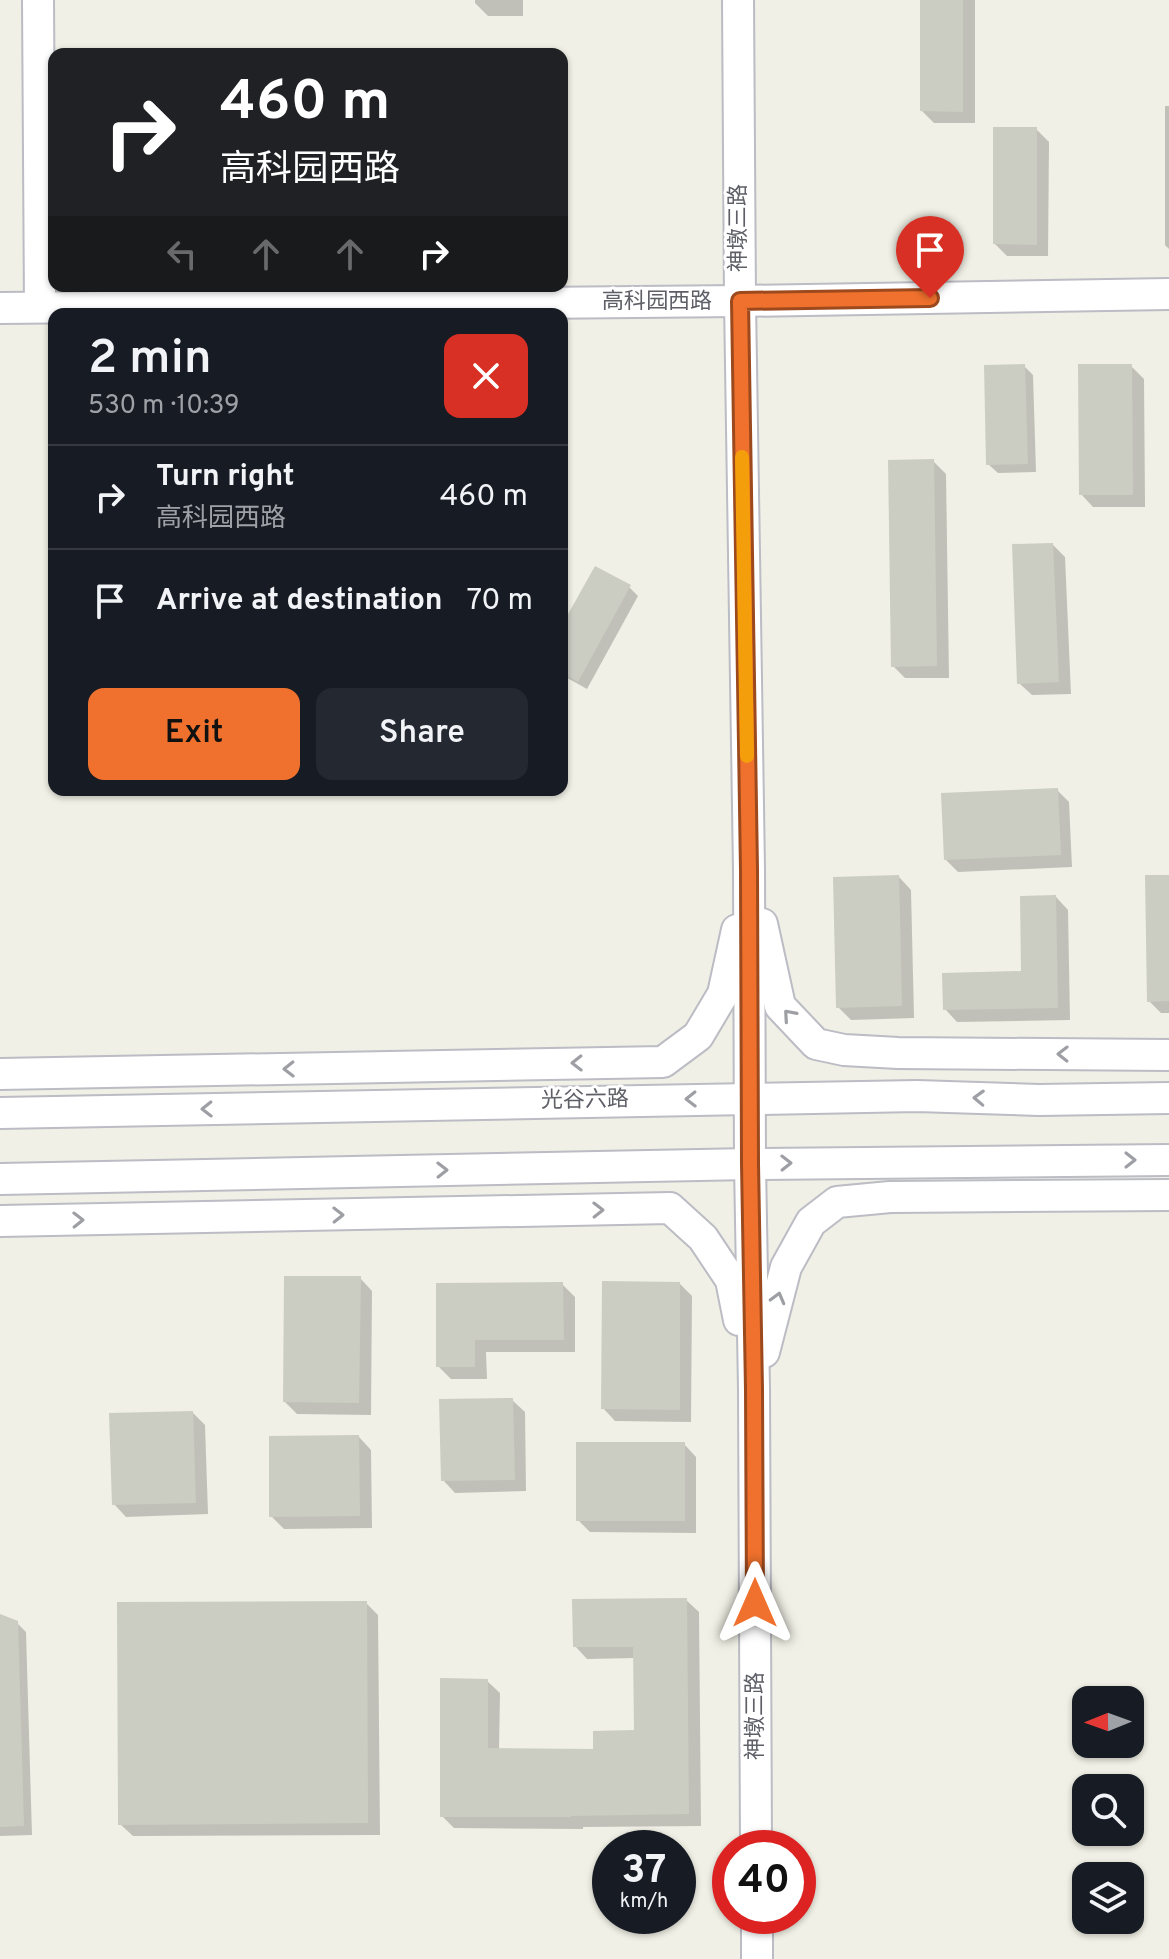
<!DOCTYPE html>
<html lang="en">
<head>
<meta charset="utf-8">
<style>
	:root { --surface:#171b24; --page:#242831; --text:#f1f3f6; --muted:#9ea1a6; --line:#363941; --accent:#f0712d }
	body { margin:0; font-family:Overpass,"Noto Sans SC",sans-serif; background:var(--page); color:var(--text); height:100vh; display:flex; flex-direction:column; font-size:30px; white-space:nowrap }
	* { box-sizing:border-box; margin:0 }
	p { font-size:26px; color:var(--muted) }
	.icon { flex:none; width:44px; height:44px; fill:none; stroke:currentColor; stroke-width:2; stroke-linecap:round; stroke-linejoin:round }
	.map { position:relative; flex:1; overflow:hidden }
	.panel { position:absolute; left:48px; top:308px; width:520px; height:488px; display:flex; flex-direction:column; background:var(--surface); border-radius:16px; box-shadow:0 2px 6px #0004 }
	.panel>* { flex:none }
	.guide { position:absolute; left:48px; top:48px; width:520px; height:244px; border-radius:16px; box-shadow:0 2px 6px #0004; background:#202124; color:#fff; overflow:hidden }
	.needle { width:52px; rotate:269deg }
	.controls { position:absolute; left:1072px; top:1686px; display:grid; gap:16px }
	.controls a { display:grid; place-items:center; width:72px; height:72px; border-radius:16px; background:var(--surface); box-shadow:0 2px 6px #0004; font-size:40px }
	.speed { position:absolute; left:592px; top:1830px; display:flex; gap:16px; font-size:40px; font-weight:700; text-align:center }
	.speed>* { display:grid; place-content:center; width:104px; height:104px; border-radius:50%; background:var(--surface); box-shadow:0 2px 6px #0004; line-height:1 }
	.speed small { font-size:20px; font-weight:400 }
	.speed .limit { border:12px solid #d22; background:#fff; color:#111 }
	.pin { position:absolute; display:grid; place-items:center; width:68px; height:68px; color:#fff; margin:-82px -34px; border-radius:50% 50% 50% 0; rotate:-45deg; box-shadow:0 0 8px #0007 }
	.pin .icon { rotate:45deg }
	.me { position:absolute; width:88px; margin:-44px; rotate:0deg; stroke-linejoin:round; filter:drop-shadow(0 0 6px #0008) }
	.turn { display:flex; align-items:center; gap:28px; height:168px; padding:0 40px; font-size:36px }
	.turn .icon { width:104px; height:104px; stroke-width:2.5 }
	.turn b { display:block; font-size:56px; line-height:68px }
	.lanes { display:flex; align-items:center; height:76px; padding:0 40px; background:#0003; justify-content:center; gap:40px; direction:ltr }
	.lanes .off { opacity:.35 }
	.round { display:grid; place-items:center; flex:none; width:84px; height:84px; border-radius:16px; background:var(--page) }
	.summary { display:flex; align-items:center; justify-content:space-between; height:136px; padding:0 40px }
	h1 { font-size:48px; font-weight:600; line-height:60px }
	.primary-button { display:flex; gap:16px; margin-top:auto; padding:16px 40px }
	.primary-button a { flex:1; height:92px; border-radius:16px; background:var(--accent); color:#111; font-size:32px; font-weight:600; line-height:92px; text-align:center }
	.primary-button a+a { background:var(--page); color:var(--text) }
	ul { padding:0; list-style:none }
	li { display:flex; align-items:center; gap:24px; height:104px; padding:0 40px; border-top:2px solid var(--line) }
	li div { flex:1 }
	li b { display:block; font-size:30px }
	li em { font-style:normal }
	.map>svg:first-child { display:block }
	.shadow { fill:#0003 }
	.building { fill:#cbccc2 }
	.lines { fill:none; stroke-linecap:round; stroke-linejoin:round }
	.secondary-casing { stroke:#bbbcc4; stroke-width:34 }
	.secondary { stroke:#fff; stroke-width:30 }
	.oneway { stroke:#9e9fa4 }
	.route-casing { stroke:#9c491d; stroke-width:20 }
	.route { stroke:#f0712d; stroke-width:14 }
	.slow { stroke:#f59e0b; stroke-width:14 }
	.labels { text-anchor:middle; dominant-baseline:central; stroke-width:6; stroke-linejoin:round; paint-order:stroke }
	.street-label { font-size:22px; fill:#5e5f67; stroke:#fff }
</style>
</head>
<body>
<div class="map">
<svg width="1169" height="1959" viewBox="0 0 1169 1959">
	<rect width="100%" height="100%" fill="#f0f0e6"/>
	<!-- shadow -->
	<g class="shadow">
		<path d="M475 0H523V16H488L475 3Z"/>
		<path d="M922 0H975V123H934L922 111Z"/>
		<path d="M408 52 410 54H363V53Z"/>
		<path d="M1165 106H1169V249L1165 245Z"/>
		<path d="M1036 129 1049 142 1048 256H1007L995 244Z"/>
		<path d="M1024 366 1033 375 1036 472 998 473 988 464Z"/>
		<path d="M1131 366 1144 379 1145 507H1093L1081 494Z"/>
		<path d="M933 461 946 474 949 678H905L893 666Z"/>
		<path d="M1053 545 1065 557 1071 694 1032 695 1019 683Z"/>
		<path d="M629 587 638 596 587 689 562 675V629Z"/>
		<path d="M1057 790 1069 802 1072 867 958 872 946 860Z"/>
		<path d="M899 877 911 890 914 1018 851 1020 838 1007Z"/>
		<path d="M1169 877V1013H1161L1149 1001Z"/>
		<path d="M1056 897 1068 910 1070 1020 957 1022 945 1009 1023 973Z"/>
		<path d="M360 1278 372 1291 371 1415 297 1414 285 1402Z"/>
		<path d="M562 1284 575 1297V1352H486L487 1379H451L438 1366V1285Z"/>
		<path d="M680 1284 692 1296 691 1422 615 1421 603 1408Z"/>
		<path d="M512 1400 525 1412 526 1491 455 1493 443 1480Z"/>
		<path d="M193 1413 205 1425 208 1514 126 1517 114 1504Z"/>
		<path d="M359 1437 371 1450 372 1528 284 1529 271 1516Z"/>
		<path d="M684 1444 696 1457V1533L590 1532 578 1520Z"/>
		<path d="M686 1600 699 1612 701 1826 583 1827V1829L454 1828 442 1816 487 1681 500 1693 499 1751H595L636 1732 635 1658 587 1659 575 1646Z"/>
		<path d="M366 1603 378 1615 380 1835 133 1836 120 1824Z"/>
		<path d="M0 1616 17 1623 26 1632 32 1835 0 1836Z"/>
	</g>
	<!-- building -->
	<g class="building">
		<path d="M920 0H963V112L920 111Z"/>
		<path d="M993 127H1037V245L993 244Z"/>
		<path d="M1025 364 1028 464 986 465 984 365Z"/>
		<path d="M1078 364H1132L1133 495H1079Z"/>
		<path d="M934 459 937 666 891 667 888 460Z"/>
		<path d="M1053 543 1059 682 1017 684 1012 544Z"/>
		<path d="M595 566 631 585 578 682 562 673V625Z"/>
		<path d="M1058 788 1061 855 944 860 941 793Z"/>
		<path d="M899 875 902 1006 836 1008 833 877Z"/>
		<path d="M1145 875H1169V1001L1147 1002Z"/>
		<path d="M1056 895 1058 1008 943 1010 942 973 1021 971 1020 896Z"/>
		<path d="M284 1276H361L359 1403 283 1402Z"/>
		<path d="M602 1281 680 1282V1410L601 1409Z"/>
		<path d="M563 1282 564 1340H475V1367H436V1283Z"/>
		<path d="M513 1398 515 1480 441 1481 439 1399Z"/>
		<path d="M193 1411 196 1503 112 1505 109 1413Z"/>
		<path d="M359 1435 360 1516 269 1517V1436Z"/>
		<rect x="576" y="1442" width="109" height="79"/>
		<path d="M687 1598 689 1814 571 1816V1817H440V1678L488 1679V1748L593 1749V1731L634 1730 633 1647H573L572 1599Z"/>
		<path d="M367 1601 368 1823 118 1825 117 1602Z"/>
		<path d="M0 1614 18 1621 24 1826 0 1827Z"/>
	</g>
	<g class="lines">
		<!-- secondary casing -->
		<g class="secondary-casing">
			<g id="secondary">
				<path d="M38 0 40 307"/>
				<path d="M738 0 740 301 749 870 750 1164 754 1389 756 1848"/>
				<path d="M0 308 740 301 1169 294"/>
				<path d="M762 924 780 1006 816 1044 844 1050 898 1053 1169 1055"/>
				<path d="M0 1074 663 1062 698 1036 723 994 737 930"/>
				<path d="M0 1113 917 1096 1039 1100 1169 1098"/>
				<path d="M0 1179 750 1164 1169 1160"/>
				<path d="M0 1221 670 1208 703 1238 731 1280 739 1320"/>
				<path d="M764 1352 786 1267 811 1222 837 1202 890 1197 1169 1195"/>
				<path d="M757 1916V1959"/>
			</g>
		</g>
		<!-- secondary -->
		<use href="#secondary" class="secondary"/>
	</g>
	<!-- one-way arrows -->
	<defs><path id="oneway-chevron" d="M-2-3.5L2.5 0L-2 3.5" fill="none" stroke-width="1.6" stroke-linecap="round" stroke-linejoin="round" transform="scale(2)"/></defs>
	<g class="oneway">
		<use href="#oneway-chevron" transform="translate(789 1015) rotate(-131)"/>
		<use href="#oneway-chevron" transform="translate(1063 1054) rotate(-179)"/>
		<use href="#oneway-chevron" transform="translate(577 1063) rotate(179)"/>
		<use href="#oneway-chevron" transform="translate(289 1069) rotate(179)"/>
		<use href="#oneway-chevron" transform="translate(979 1098) rotate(-178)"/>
		<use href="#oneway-chevron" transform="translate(691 1099) rotate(179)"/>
		<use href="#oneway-chevron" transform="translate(207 1109) rotate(179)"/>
		<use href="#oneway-chevron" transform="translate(1130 1160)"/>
		<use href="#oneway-chevron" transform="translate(786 1163) rotate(-1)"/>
		<use href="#oneway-chevron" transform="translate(442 1170) rotate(-1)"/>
		<use href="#oneway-chevron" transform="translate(598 1210) rotate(-1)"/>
		<use href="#oneway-chevron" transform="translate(338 1215) rotate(-1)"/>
		<use href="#oneway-chevron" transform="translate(78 1220) rotate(-1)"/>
		<use href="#oneway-chevron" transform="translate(778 1298) rotate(-75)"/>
	</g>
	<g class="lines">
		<!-- route casing -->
		<g class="route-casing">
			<path id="route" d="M755 1603 754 1389 750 1164 749 870 740 301 930 298"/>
		</g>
		<!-- route -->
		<use href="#route" class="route"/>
		<!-- slow -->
		<path class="slow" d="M742 457 747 756"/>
	</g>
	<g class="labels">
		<!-- street labels -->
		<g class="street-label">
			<text transform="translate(739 228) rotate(-90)">神墩三路</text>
			<text x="657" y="302">高科园西路</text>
			<text transform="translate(585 1101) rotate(-1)">光谷六路</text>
			<text transform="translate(756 1716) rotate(-90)">神墩三路</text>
		</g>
	</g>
</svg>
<div class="controls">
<a><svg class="needle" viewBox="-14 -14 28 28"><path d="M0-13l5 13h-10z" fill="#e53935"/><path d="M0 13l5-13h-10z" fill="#9ea1a6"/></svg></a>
<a><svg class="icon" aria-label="search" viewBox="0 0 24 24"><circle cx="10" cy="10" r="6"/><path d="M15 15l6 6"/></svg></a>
<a><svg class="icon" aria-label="layers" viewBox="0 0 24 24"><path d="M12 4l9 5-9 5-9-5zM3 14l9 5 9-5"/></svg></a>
</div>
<div class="speed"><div>37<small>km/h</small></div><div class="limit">40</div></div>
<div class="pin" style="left:930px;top:298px;background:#d93025"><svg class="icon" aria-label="arrive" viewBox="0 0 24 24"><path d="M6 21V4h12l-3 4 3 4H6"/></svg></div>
<svg class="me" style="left:755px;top:1603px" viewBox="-20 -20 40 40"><path d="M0-17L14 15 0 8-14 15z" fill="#f0712d" stroke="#fff" stroke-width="4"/></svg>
<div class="guide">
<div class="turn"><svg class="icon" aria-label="right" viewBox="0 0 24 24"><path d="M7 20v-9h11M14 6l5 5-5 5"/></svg><div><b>460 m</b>高科园西路</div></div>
<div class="lanes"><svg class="icon off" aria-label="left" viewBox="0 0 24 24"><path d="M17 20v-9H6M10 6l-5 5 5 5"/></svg><svg class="icon off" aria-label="ahead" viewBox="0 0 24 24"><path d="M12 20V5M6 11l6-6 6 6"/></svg><svg class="icon off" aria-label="ahead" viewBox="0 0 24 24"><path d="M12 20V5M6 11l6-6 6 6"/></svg><svg class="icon" aria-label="right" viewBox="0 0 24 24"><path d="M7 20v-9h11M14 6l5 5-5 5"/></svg></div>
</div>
<section class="panel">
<div class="summary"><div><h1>2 min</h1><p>530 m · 10:39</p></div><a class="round" style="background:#d93025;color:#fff"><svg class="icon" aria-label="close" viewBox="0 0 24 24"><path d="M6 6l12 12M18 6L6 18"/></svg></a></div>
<ul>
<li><svg class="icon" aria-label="right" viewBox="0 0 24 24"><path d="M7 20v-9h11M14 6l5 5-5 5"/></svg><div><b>Turn right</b><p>高科园西路</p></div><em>460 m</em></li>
<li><svg class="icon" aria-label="arrive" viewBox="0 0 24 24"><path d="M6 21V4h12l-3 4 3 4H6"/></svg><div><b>Arrive at destination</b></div><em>70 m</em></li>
</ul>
<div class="primary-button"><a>Exit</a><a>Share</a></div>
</section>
</div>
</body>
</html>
